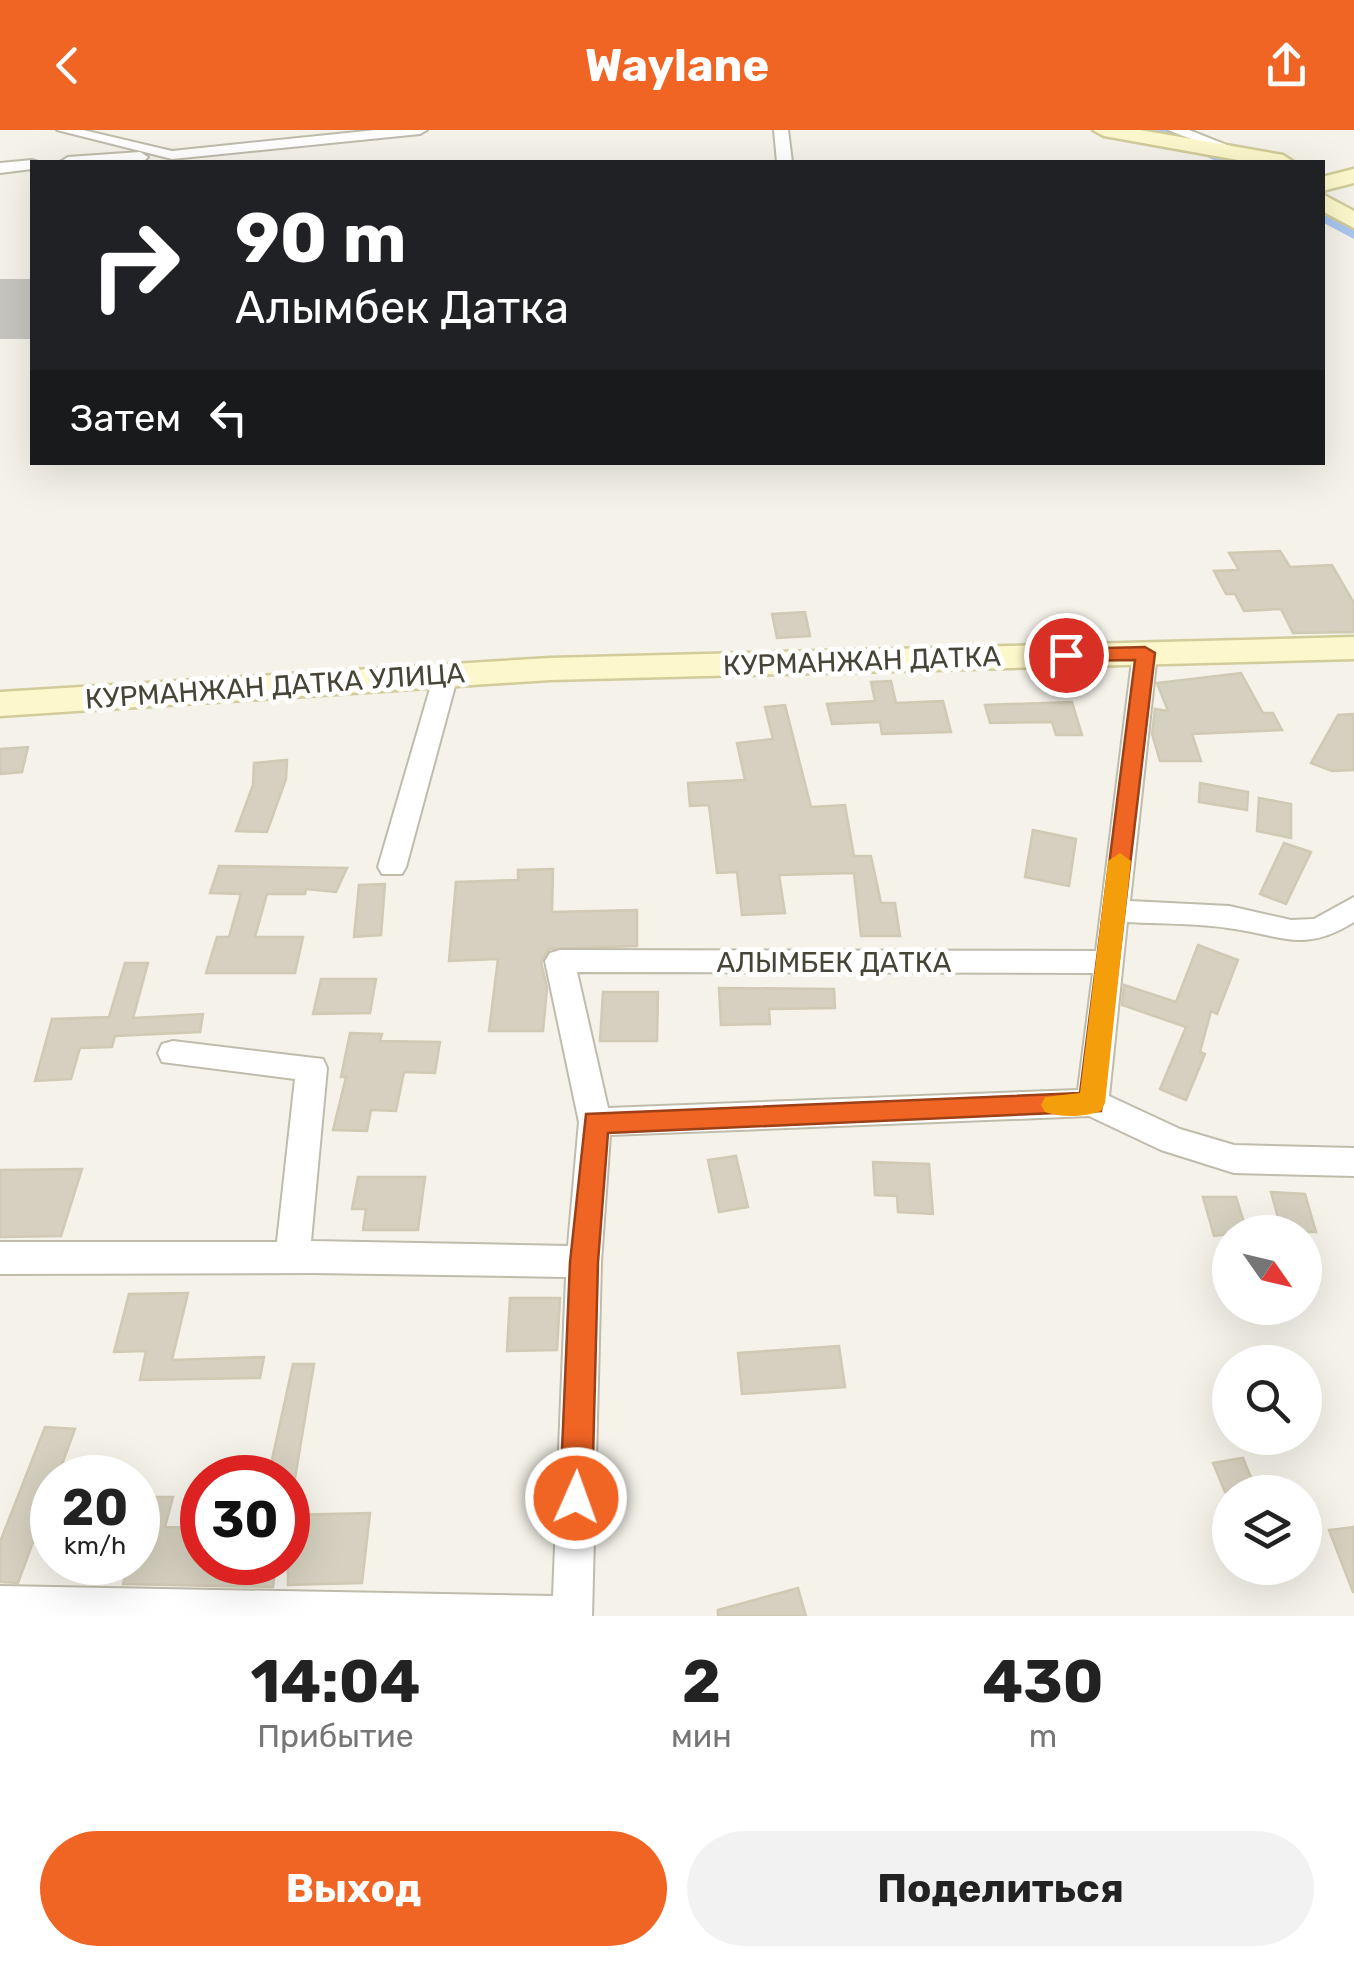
<!DOCTYPE html>
<html lang="ru">
<head>
<meta charset="utf-8">
<style>
	:root { --surface:#fff; --page:#f2f2f2; --text:#222; --muted:#767676; --accent:#f06424 }
	body { margin:0; font-family:Rubik,sans-serif; background:var(--page); color:var(--text); height:100vh; display:flex; flex-direction:column; font-size:38px; white-space:nowrap }
	* { box-sizing:border-box; margin:0 }
	p { font-size:32px; color:var(--muted) }
	.icon { flex:none; width:55px; height:55px; fill:none; stroke:currentColor; stroke-width:2; stroke-linecap:round; stroke-linejoin:round }
	.map { position:relative; height:1486px; overflow:hidden }
	.side { display:flex; flex-direction:column; background:var(--surface); flex:1 }
	.side>* { flex:none }
	.hud { position:absolute; left:30px; top:30px; width:1295px; height:305px; border-radius:0px; box-shadow:0 10px 40px #0002; background:#202124; color:#fff; overflow:hidden }
	.needle { width:65px; rotate:124deg }
	.fabs { position:absolute; left:1212px; top:1085px; display:grid; gap:20px }
	.fabs a { display:grid; place-items:center; width:110px; height:110px; border-radius:50%; background:var(--surface); box-shadow:0 10px 40px #0002; font-size:50px }
	.speed { position:absolute; left:30px; top:1325px; display:flex; gap:20px; font-size:50px; font-weight:700; text-align:center }
	.speed>* { display:grid; place-content:center; width:130px; height:130px; border-radius:50%; background:var(--surface); box-shadow:0 10px 40px #0002; line-height:1 }
	.speed small { font-size:25px; font-weight:400 }
	.speed .limit { border:15px solid #d22; background:#fff; color:#111 }
	.pin { position:absolute; display:grid; place-items:center; width:85px; height:85px; color:#fff; margin:-42px; border:5px solid #fff; border-radius:50%; box-shadow:0 2px 10px #0007 }
	.me { position:absolute; width:110px; margin:-55px; rotate:2deg; stroke-linejoin:round; filter:drop-shadow(0 0 8px #0008) }
	.turn { display:flex; align-items:center; gap:35px; height:210px; padding:0 40px; font-size:45px }
	.turn .icon { width:130px; height:130px; stroke-width:2.5 }
	.turn b { display:block; font-size:70px; line-height:85px }
	.then { display:flex; align-items:center; height:95px; padding:0 40px; background:#0003; gap:20px; font-size:38px }
	.eta { display:flex; justify-content:space-evenly; align-items:center; height:170px; text-align:center }
	.eta b { font-size:60px; font-weight:700; line-height:70px }
	.primary-button { display:flex; gap:20px; margin-top:auto; padding:20px 40px }
	.primary-button a { flex:1; height:115px; border-radius:60px; background:var(--accent); color:#fff; font-size:40px; font-weight:700; line-height:115px; text-align:center }
	.primary-button a+a { background:var(--page); color:var(--text) }
	header { display:flex; justify-content:space-between; align-items:center; height:130px; padding:0 40px; background:var(--accent); color:#fff; font-size:45px; font-weight:700 }
	.map>svg:first-child { display:block }
	.lines { fill:none; stroke-linecap:round; stroke-linejoin:round }
	.canal { fill:#a9c6ee; fill-rule:evenodd }
	.runway { fill:#c6c5c0; fill-rule:evenodd }
	.building { fill:#d5d0bf; stroke:#d0c9b3; stroke-width:2.5 }
	.street-casing { stroke:#bfbcac; stroke-width:4 }
	.secondary-casing { stroke:#d2cc9b; stroke-width:5 }
	.street { fill:#fff; fill-rule:evenodd }
	.secondary { fill:#fcf8cb; fill-rule:evenodd }
	.route { fill:#f06424; stroke:#9c4117; stroke-width:2.5 }
	.slow { fill:#f59e0b }
	.labels { text-anchor:middle; dominant-baseline:central; stroke-width:10; stroke-linejoin:round; paint-order:stroke }
	.street-label { font-size:28px; fill:#474438; stroke:#fff }
</style>
</head>
<body>
<header><svg class="icon" aria-label="back" viewBox="0 0 24 24"><path d="M15 5l-7 7 7 7"/></svg>Waylane<svg class="icon" aria-label="share" viewBox="0 0 24 24"><path d="M12 15V3M7 8l5-5 5 5M5 13v7h14v-7"/></svg></header>
<div class="map">
<svg width="1354" height="1486" viewBox="0 0 1354 1486">
	<rect width="100%" height="100%" fill="#f4f2e9"/>
	<g class="lines">
		<!-- canal -->
		<g class="canal">
			<path d="M1149 0H1167L1235 32H1218Z"/>
			<path d="M1322 82 1354 99V109L1322 92Z"/>
		</g>
		<!-- runway -->
		<rect class="runway" x="0" y="149" width="32" height="60"/>
	</g>
	<!-- building -->
	<g class="building">
		<path d="M1280 421 1290 437 1332 435 1354 473V502L1293 503 1281 479 1244 481 1235 464H1226L1214 441 1239 440 1229 423Z"/>
		<path d="M805 482 810 506 777 508 772 484Z"/>
		<path d="M1241 543 1263 583H1273L1282 600 1192 604 1201 631H1160L1152 604 1155 579 1168 581 1157 553Z"/>
		<path d="M891 551 896 573 943 571 951 602 882 604 880 592 832 594 827 574 875 571 871 552Z"/>
		<path d="M1072 572 1082 605H1056L1052 592 990 593 985 575Z"/>
		<path d="M785 575 811 677 845 675 854 726H871L881 773H895L900 806H861L854 743 779 745 785 783 742 785 737 742 717 743 709 675 690 676 688 653 745 650 737 613 773 609 765 577Z"/>
		<path d="M1354 584V640L1332 641 1311 633 1338 585Z"/>
		<path d="M28 617 22 642 0 644V619Z"/>
		<path d="M287 630 286 649 267 702 236 701 253 655 254 633Z"/>
		<path d="M1200 653 1248 662 1247 680 1199 672Z"/>
		<path d="M1259 668 1291 674V708L1257 701Z"/>
		<path d="M1033 700 1076 709 1069 756 1025 747Z"/>
		<path d="M1284 713 1311 722 1286 774 1260 764Z"/>
		<path d="M219 736 347 738 336 762 306 759 305 764H267L255 807H303L295 843H206L217 807H229L241 764 210 763Z"/>
		<path d="M553 739 552 782 637 780V816L549 819 541 832 547 858 543 901H489L498 829 449 831 456 752 518 750V740Z"/>
		<path d="M385 754 381 805 354 807 359 755Z"/>
		<path d="M1198 815 1238 830 1217 884 1211 881 1200 922 1205 924 1186 970 1160 959 1186 897 1122 875 1124 855 1176 872Z"/>
		<path d="M125 833H148L133 888 203 884 200 902 115 906 112 917 80 918 71 949 35 951 52 889 109 887Z"/>
		<path d="M321 849H376L370 883 313 884Z"/>
		<path d="M719 858 834 859 835 878 769 879 770 894 721 895Z"/>
		<path d="M603 862H658L657 911H600Z"/>
		<path d="M350 903 382 904 380 911 440 912 435 943 404 942 396 981 371 980 367 1001 333 1000 346 947H341Z"/>
		<path d="M736 1026 748 1077 719 1082 708 1030Z"/>
		<path d="M873 1032 929 1034 933 1084 898 1082 897 1066 875 1065Z"/>
		<path d="M82 1039 61 1106 0 1107V1040Z"/>
		<path d="M358 1047H425L418 1100H363L366 1079H352Z"/>
		<path d="M1271 1062 1305 1064 1316 1102H1282Z"/>
		<path d="M1203 1067H1236L1247 1102 1214 1106Z"/>
		<path d="M188 1163 172 1230 264 1227 260 1248 140 1250 146 1221 114 1222 129 1164Z"/>
		<path d="M510 1168H560L557 1220 507 1221Z"/>
		<path d="M839 1216 845 1257 742 1264 738 1223Z"/>
		<path d="M293 1234H314L295 1348H268Z"/>
		<path d="M45 1297 75 1299 57 1348H52V1405L36 1404 18 1453 0 1452V1412Z"/>
		<path d="M1243 1328 1257 1362H1225L1213 1333Z"/>
		<path d="M138 1367H173L165 1397 202 1398V1432H242L240 1442 275 1441 273 1457 123 1454 129 1432H138Z"/>
		<path d="M370 1383 362 1453 288 1455V1385Z"/>
		<path d="M1354 1397V1462H1353L1329 1400Z"/>
		<path d="M798 1458 806 1486H718V1480Z"/>
	</g>
	<g class="lines">
		<!-- street casing -->
		<g class="street-casing">
			<g id="street">
				<path d="M57 0H83L172 21 376 0H427L420 4 172 29Z"/>
				<path d="M774 0H788L792 32H777Z"/>
				<path d="M1168 0H1189L1247 23 1235 26Z"/>
				<path d="M140 22 148 27 145 30 60 32 68 27Z"/>
				<path d="M32 30 38 32H32V39L0 43V33Z"/>
				<path d="M1145 516 1157 523 1130 771 1229 776 1291 790 1314 789 1354 767V792C1303 824 1282 805 1228 798 1195 793 1161 794 1127 792L1109 966 1180 999 1234 1015 1354 1018V1046L1234 1043 1161 1020 1089 986 610 1005 601 1132 592 1486H0V1456L553 1466 566 1147 314 1143 0 1144V1112H277L295 949 162 932 158 923 162 914 173 911 323 929 327 938 311 1111 568 1116 579 992 545 831 550 823 560 820 1096 821 1133 523ZM577 842 1093 843 1078 960 608 978Z"/>
				<path d="M446 537 458 545 406 737 402 744H382L378 737 434 545Z"/>
			</g>
		</g>
		<!-- secondary casing -->
		<g class="secondary-casing">
			<g id="secondary">
				<path d="M1093 0H1140L1283 25 1294 32H1249L1104 6Z"/>
				<path d="M1354 39V53L1322 61V47Z"/>
				<path d="M1322 64 1354 81V98L1322 81Z"/>
				<path d="M1354 507V529L550 550 0 586V562L550 528Z"/>
			</g>
		</g>
		<!-- street -->
		<use href="#street" class="street"/>
		<!-- secondary -->
		<use href="#secondary" class="secondary"/>
	</g>
	<!-- route -->
	<path class="route" d="M1145 517 1155 523 1101 981 608 1003 598 1132 592 1368 587 1379 576 1384 565 1379 560 1368 570 1132 586 984 1080 963 1135 530 1066 531 1056 525 1066 519Z"/>
	<!-- slow -->
	<path class="slow" d="M1120 723 1131 731 1105 973 1101 981C1085 987 1061 988 1045 982L1041 975 1045 967 1080 963 1108 731Z"/>
	<g class="labels">
		<!-- street labels -->
		<g class="street-label">
			<text transform="translate(862 531) rotate(-2)">КУРМАНЖАН ДАТКА</text>
			<text transform="translate(275 556) rotate(-4)">КУРМАНЖАН ДАТКА УЛИЦА</text>
			<text x="834" y="832">АЛЫМБЕК ДАТКА</text>
		</g>
	</g>
</svg>
<div class="fabs">
<a><svg class="needle" viewBox="-14 -14 28 28"><path d="M0-13l5 13h-10z" fill="#e53935"/><path d="M0 13l5-13h-10z" fill="#767676"/></svg></a>
<a><svg class="icon" aria-label="search" viewBox="0 0 24 24"><circle cx="10" cy="10" r="6"/><path d="M15 15l6 6"/></svg></a>
<a><svg class="icon" aria-label="layers" viewBox="0 0 24 24"><path d="M12 4l9 5-9 5-9-5zM3 14l9 5 9-5"/></svg></a>
</div>
<div class="speed"><div>20<small>km/h</small></div><div class="limit">30</div></div>
<div class="pin" style="left:1066px;top:525px;background:#d93025"><svg class="icon" aria-label="arrive" viewBox="0 0 24 24"><path d="M6 21V4h12l-3 4 3 4H6"/></svg></div>
<svg class="me" style="left:576px;top:1368px" viewBox="-20 -20 40 40"><circle r="17" fill="#f06424" stroke="#fff" stroke-width="3"/><path d="M0-11L8 9 0 5-8 9z" fill="#fff"/></svg>
<div class="hud">
<div class="turn"><svg class="icon" aria-label="right" viewBox="0 0 24 24"><path d="M7 20v-9h11M14 6l5 5-5 5"/></svg><div><b>90 m</b>Алымбек Датка</div></div>
<div class="then">Затем<svg class="icon" aria-label="left" viewBox="0 0 24 24"><path d="M17 20v-9H6M10 6l-5 5 5 5"/></svg></div>
</div>
</div>
<section class="side">
<div class="eta">
<div><b>14:04</b><p>Прибытие</p></div>
<div><b>2</b><p>мин</p></div>
<div><b>430</b><p>m</p></div>
</div>
<div class="primary-button"><a>Выход</a><a>Поделиться</a></div>
</section>
</body>
</html>
